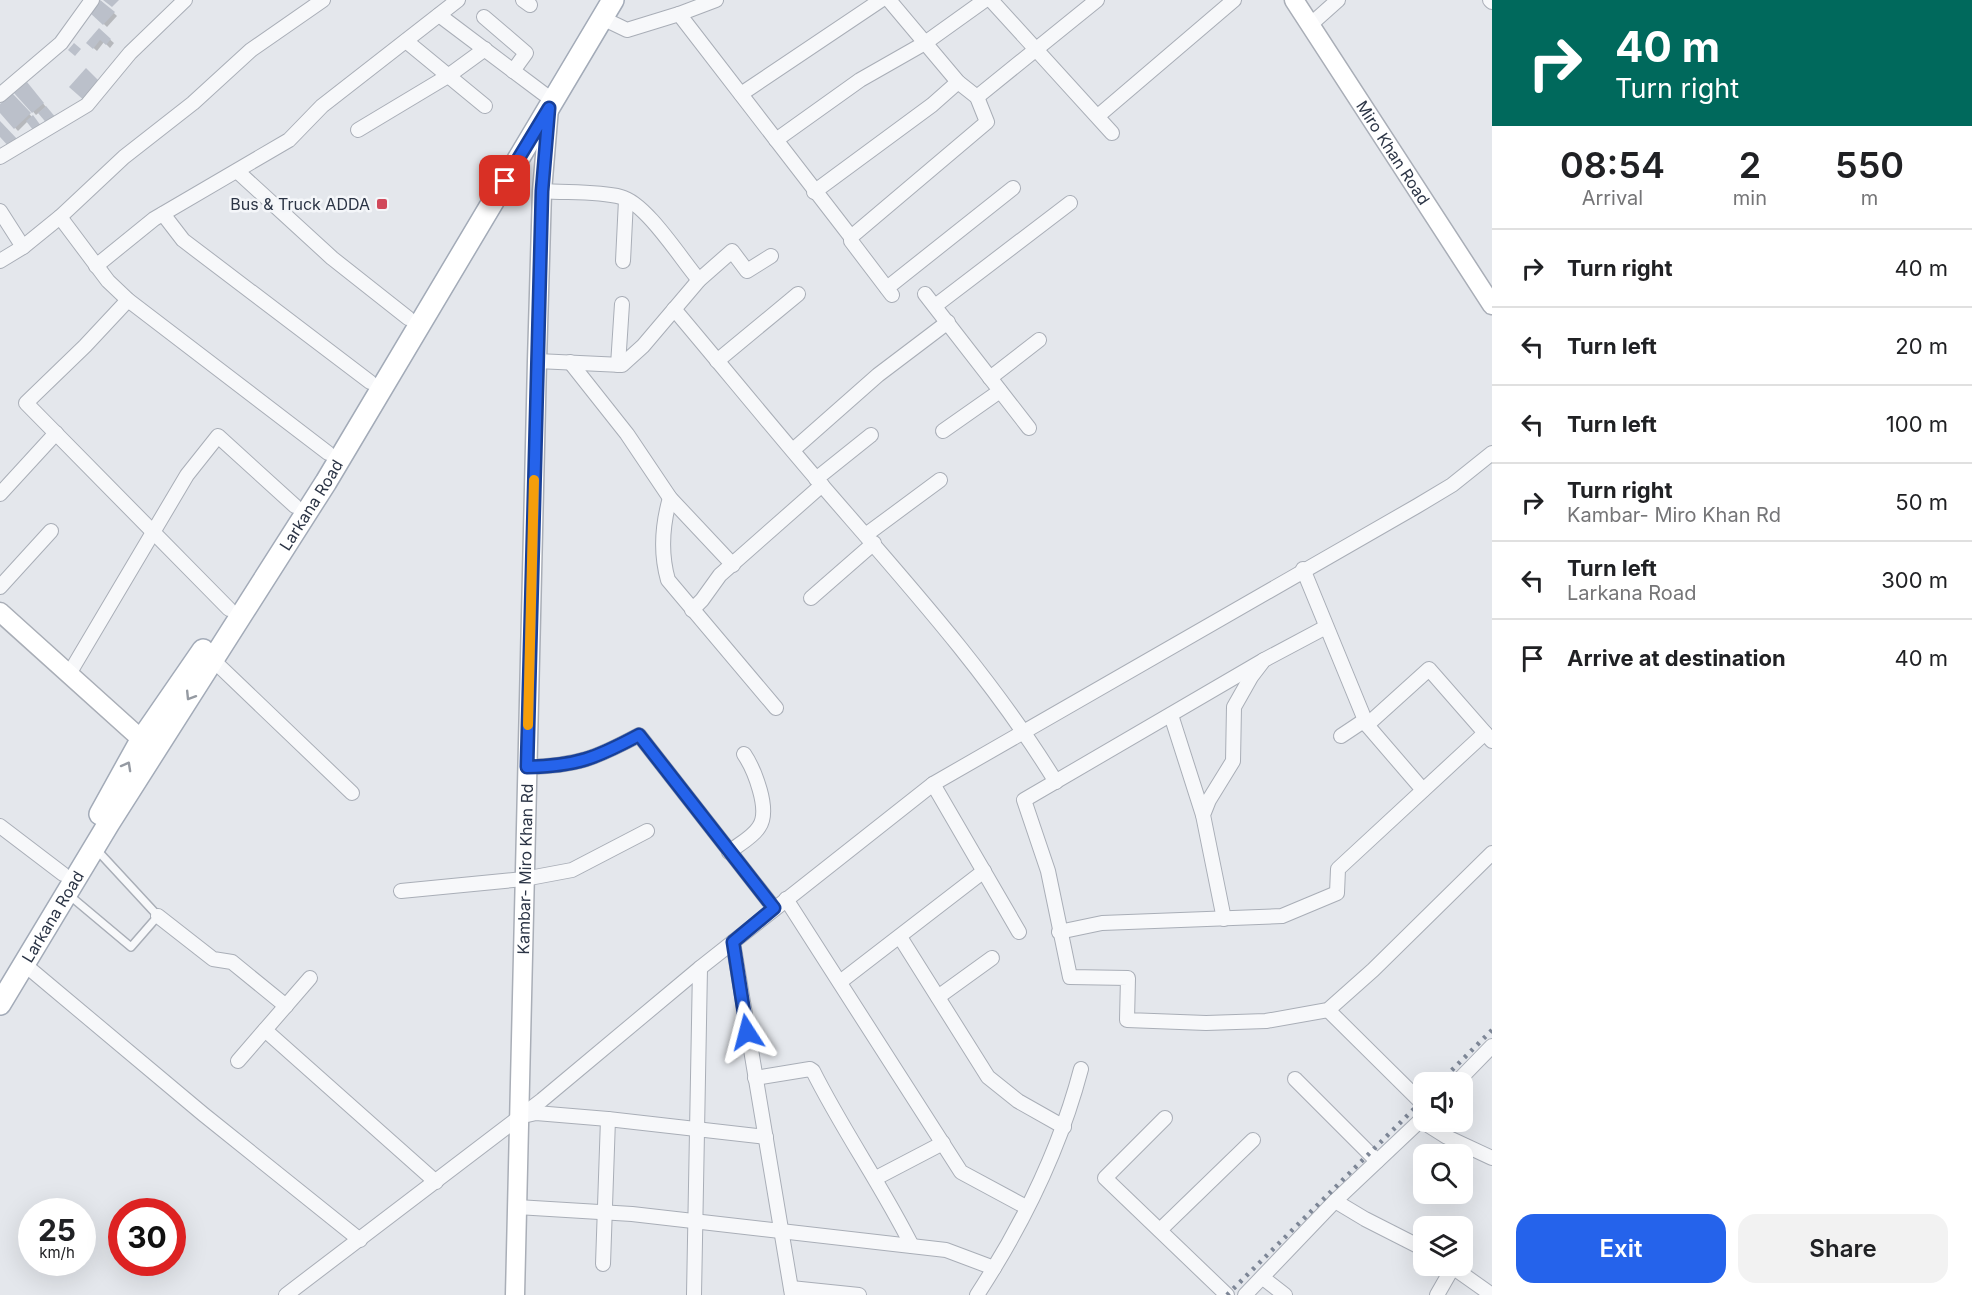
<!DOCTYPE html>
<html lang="en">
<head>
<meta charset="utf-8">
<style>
	:root { --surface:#fff; --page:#f2f2f2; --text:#202124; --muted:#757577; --line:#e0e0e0; --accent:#2563eb }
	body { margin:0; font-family:Inter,sans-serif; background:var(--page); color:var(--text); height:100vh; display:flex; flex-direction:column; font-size:22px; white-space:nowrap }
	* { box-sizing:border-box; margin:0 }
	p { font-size:20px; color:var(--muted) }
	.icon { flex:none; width:33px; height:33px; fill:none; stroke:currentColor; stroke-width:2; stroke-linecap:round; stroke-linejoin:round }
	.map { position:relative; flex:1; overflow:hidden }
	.side { display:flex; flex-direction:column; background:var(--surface); width:480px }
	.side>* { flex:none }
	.banner { background:#00695c; color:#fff; overflow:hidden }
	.buttons { position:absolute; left:1413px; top:1072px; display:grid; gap:12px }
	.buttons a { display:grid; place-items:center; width:60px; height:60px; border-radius:12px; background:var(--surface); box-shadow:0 6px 24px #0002; font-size:30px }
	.speed { position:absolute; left:18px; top:1198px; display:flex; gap:12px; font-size:30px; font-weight:700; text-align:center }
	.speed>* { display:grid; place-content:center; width:78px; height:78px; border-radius:50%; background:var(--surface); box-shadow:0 6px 24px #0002; line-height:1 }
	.speed small { font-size:15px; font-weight:400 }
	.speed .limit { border:9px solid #d22; background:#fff; color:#111 }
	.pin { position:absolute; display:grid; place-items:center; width:51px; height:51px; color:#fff; margin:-26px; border-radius:12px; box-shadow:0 3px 9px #0006 }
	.me { position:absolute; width:66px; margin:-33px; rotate:351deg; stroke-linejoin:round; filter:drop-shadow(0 0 4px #0008) }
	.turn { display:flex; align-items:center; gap:21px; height:126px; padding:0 24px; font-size:27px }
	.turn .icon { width:78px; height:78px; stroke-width:2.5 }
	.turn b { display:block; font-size:42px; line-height:51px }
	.eta { display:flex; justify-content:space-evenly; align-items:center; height:102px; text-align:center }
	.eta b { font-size:36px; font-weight:600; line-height:42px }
	.action { display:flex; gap:12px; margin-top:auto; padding:12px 24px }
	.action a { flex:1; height:69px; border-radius:18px; background:var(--accent); color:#fff; font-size:24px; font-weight:600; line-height:69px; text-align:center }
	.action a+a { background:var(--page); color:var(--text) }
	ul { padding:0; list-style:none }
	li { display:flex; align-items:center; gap:18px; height:78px; padding:0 24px; border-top:2px solid var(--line) }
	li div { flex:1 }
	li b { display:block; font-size:22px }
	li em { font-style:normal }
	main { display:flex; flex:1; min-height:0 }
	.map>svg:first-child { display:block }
	.shadow { fill:#0003 }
	.building { fill:#bbc0ca }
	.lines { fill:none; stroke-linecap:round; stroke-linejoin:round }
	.lane-casing { stroke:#a9aeb7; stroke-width:10 }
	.street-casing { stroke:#a9aeb7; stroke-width:16 }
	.secondary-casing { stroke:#a9aeb7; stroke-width:21 }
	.primary-casing { stroke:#a3abb8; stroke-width:24 }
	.lane { stroke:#f7f8fa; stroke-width:7 }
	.street { stroke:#f7f8fa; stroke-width:14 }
	.secondary { stroke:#fff; stroke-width:18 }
	.primary { stroke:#fff; stroke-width:21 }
	.rail { stroke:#7d8696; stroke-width:4.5; stroke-dasharray:3 6; stroke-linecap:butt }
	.oneway { stroke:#959aa2 }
	.route-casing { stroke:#184099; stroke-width:15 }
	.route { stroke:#2563eb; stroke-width:10 }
	.slow { stroke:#f59e0b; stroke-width:10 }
	.poi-dot { fill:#d1495b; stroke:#f4f6f9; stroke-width:2 }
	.labels { text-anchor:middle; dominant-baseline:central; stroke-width:5; stroke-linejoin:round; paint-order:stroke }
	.street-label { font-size:16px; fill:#2b3445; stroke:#f4f6f9 }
	.poi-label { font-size:16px; fill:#2b3445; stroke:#f4f6f9; text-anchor:end }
</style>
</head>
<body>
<main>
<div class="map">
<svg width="1492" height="1295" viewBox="0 0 1492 1295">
	<rect width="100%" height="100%" fill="#e4e7ec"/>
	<!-- shadow -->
	<g class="shadow">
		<path d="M101 1 117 16 107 27 91 12Z"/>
		<path d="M99 30 114 43 110 48 104 42 97 51 88 43Z"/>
		<path d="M30 87 46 107 36 115 17 93Z"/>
		<path d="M12 95 32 117 18 131 0 111V106Z"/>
	</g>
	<!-- building -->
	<g class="building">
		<path d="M100 0 115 12 103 25 89 12Z"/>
		<path d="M103 0H119L112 7Z"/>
		<path d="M99 28 111 39 106 45 100 40 93 49 86 43Z"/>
		<path d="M74 43 81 49 75 56 68 50Z"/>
		<path d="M86 68 102 84 86 102 69 87Z"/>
		<path d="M27 82 44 103 32 113 14 93Z"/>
		<path d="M12 93 31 113 14 129 0 113V104Z"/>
		<path d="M46 106 57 119 49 126 38 113Z"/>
		<path d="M33 115 44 130 37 135 26 121Z"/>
		<path d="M0 121 19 141 11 149 0 137Z"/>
	</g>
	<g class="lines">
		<!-- lane casing -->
		<g class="lane-casing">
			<path id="lane" d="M69 895 131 947 158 916 96 849"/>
		</g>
		<!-- street casing -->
		<g class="street-casing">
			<g id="street">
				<path d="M523 0 530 5"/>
				<path d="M991 0 1112 133"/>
				<path d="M1490 0 1492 2"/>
				<path d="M679 14 716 0"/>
				<path d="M439 15 544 94"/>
				<path d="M484 17 526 53 513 71"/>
				<path d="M602 18 627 30 679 14 851 237V241L892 295"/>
				<path d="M1310 25 1338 0"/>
				<path d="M406 41 485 106"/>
				<path d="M741 94 881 0"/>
				<path d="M0 95 61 43 92 0"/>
				<path d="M977 97 1097 0"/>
				<path d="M1098 116 1234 0"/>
				<path d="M358 130 448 76 485 49"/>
				<path d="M776 140 860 80 925 43 985 0"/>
				<path d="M0 157 87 105 130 53 185 0"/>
				<path d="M237 171 332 258 408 318"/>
				<path d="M542 191C567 193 597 191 621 197 646 203 681 259 699 280"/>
				<path d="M814 192 932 105 958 82"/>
				<path d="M0 211 23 247"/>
				<path d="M163 214 183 240 370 382"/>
				<path d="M60 217 108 281 128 300 328 453"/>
				<path d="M851 237 987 122 977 97 958 82 889 0"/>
				<path d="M0 261 23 247 60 217 124 157 193 103 251 50 323 0"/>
				<path d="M623 261 626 200"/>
				<path d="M96 266 154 219 289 140 322 106 458 0"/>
				<path d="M887 288 1013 188"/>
				<path d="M925 294 1029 428"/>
				<path d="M128 300 85 346 26 403 229 609"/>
				<path d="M935 306 1070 203"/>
				<path d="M674 309C723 367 771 426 820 483 903 579 989 673 1056 782"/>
				<path d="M537 361 622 365 643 346 699 280 732 251 747 271 771 256"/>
				<path d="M717 361 798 294"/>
				<path d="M570 362 627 434 670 498 733 565"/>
				<path d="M618 365 622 304"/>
				<path d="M990 378 1039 340"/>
				<path d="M943 431 1000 391"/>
				<path d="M793 450 878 375 948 322"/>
				<path d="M816 479 871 435"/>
				<path d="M0 494 56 433"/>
				<path d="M670 498C662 526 660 552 668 580L776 708"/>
				<path d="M867 534 940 480"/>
				<path d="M1303 569 1367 725 1423 790"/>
				<path d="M0 587 51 531"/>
				<path d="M811 598 874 543"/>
				<path d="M692 610 702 600 720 575 822 485"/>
				<path d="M213 660 352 793"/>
				<path d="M1264 660 1024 800 1048 871 1070 977 1128 978 1127 1020 1206 1023 1266 1021 1328 1010 1373 970 1492 853"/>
				<path d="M69 674 187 475 218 436 295 506"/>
				<path d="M1171 715 1203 815"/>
				<path d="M1367 725 1429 669 1492 741"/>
				<path d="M1341 736 1365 720"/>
				<path d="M527 767C577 766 596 758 639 735L774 908"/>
				<path d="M933 784 1019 932"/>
				<path d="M0 826 63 874"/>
				<path d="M729 852C738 845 753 837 759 827 771 810 754 769 744 754"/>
				<path d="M401 891 524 879 572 870 647 831"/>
				<path d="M786 899 961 1172 1026 1207"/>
				<path d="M158 916 213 959 232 962 286 1006"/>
				<path d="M1224 919 1203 815 1209 800 1233 761 1234 707 1251 677 1264 660 1326 627"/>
				<path d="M1059 932 1102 923 1282 916 1337 893 1338 869 1485 733"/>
				<path d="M900 937 988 1077 1018 1101 1064 1127"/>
				<path d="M733 942 792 1295"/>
				<path d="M24 964 203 1114 360 1240"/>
				<path d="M840 982 984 871"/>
				<path d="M938 997 992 958"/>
				<path d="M1328 1010 1424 1105"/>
				<path d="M265 1030 436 1182"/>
				<path d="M238 1061 310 978"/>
				<path d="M755 1078 810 1069 813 1071C843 1131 882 1186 912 1246"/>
				<path d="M1295 1079 1377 1161"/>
				<path d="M1456 1083 1492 1046"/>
				<path d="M523 1116 536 1113 608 1119 766 1137"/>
				<path d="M1165 1118 1105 1178 1227 1295"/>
				<path d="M1420 1120 1447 1137 1492 1158"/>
				<path d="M876 1178 943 1143"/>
				<path d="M1335 1201 1365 1219 1424 1249"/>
				<path d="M517 1207 632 1214 946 1250 994 1268"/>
				<path d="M1160 1230 1253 1140"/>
				<path d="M603 1264 608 1119"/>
				<path d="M1451 1266 1492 1295"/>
				<path d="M1263 1278 1285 1295"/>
				<path d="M791 1288 859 1295"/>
				<path d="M286 1295 542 1100 700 968 933 784 1417 506 1452 485 1492 453"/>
				<path d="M694 1295 700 968"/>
				<path d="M977 1295C1022 1226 1060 1149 1081 1069"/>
				<path d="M1245 1295 1335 1201 1424 1117"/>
				<path d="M1437 1295 1453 1267"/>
			</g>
		</g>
		<!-- secondary casing -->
		<g class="secondary-casing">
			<g id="secondary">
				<path id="s1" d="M1294 0 1492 305"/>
				<path d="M0 612 151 748"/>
				<path id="s2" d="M515 1295 537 361 542 191 549 108"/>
			</g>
		</g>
		<!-- primary casing -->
		<g class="primary-casing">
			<g id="primary">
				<path d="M100 814 141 740 203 650"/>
				<path id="s3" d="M0 1004 109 823 326 482 613 0"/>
			</g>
		</g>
		<!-- lane -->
		<use href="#lane" class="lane"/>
		<!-- street -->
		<use href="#street" class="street"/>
		<!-- secondary -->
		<use href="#secondary" class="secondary"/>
		<!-- primary -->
		<use href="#primary" class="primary"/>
		<!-- rail -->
		<g class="rail">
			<path d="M1439 1083 1492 1030"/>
			<path d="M1227 1295 1424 1099"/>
		</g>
	</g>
	<!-- one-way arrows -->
	<defs><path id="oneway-chevron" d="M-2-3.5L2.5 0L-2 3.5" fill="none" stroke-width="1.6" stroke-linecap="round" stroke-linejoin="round" transform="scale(1.5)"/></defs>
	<g class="oneway">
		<use href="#oneway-chevron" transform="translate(190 696) rotate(122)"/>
		<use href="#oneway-chevron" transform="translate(127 766) rotate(-61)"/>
	</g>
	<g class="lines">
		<!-- route casing -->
		<g class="route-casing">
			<path id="route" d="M505 181 549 108 542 191 527 767C577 766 596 758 639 735L774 908 733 942 747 1032"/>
		</g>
		<!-- route -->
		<use href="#route" class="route"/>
		<!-- slow -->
		<path class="slow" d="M528 725 534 480"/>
	</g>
	<!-- markers -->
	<rect class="poi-dot" x="376" y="198" width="12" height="12" rx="3"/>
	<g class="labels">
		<!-- street labels -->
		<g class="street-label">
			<text stroke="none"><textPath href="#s1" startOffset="182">Miro Khan Road</textPath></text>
			<text stroke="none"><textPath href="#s3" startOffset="588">Larkana Road</textPath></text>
			<text stroke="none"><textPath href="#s2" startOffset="426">Kambar- Miro Khan Rd</textPath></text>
			<text stroke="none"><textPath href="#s3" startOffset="102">Larkana Road</textPath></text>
		</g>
		<!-- poi labels -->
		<g class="poi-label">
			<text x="370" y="204">Bus &amp; Truck ADDA</text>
		</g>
	</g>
</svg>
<div class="buttons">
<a><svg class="icon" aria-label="sound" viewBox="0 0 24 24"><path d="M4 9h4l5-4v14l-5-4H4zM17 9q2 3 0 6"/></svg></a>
<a><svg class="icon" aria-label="search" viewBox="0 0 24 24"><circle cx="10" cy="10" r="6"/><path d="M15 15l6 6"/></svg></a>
<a><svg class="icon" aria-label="layers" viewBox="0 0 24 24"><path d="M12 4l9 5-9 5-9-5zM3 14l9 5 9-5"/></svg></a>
</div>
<div class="speed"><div>25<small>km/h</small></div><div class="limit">30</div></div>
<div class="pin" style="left:505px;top:181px;background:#d93025"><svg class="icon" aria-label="arrive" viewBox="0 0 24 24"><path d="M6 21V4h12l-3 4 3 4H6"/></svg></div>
<svg class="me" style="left:747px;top:1032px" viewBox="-20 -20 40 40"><path d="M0-17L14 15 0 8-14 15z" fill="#2563eb" stroke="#fff" stroke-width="4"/></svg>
</div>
<section class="side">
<div class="banner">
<div class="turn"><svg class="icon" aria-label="right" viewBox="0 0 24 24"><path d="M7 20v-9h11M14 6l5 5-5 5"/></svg><div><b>40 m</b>Turn right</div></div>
</div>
<div class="eta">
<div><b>08:54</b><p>Arrival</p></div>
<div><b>2</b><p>min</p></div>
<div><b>550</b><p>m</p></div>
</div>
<ul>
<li><svg class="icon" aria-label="right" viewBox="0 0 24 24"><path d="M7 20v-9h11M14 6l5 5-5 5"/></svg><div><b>Turn right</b></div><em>40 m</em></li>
<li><svg class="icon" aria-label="left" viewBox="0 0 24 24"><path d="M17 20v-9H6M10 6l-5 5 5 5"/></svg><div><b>Turn left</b></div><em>20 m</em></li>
<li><svg class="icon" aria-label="left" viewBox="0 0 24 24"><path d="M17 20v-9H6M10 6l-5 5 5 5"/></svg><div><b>Turn left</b></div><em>100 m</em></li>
<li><svg class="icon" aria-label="right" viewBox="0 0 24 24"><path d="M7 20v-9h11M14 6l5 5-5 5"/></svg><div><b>Turn right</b><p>Kambar- Miro Khan Rd</p></div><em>50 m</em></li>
<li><svg class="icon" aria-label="left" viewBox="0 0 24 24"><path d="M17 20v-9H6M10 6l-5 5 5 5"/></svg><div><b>Turn left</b><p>Larkana Road</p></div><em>300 m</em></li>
<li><svg class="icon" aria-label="arrive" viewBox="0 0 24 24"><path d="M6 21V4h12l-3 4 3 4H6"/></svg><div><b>Arrive at destination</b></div><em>40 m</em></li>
</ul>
<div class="action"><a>Exit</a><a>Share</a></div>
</section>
</main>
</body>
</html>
